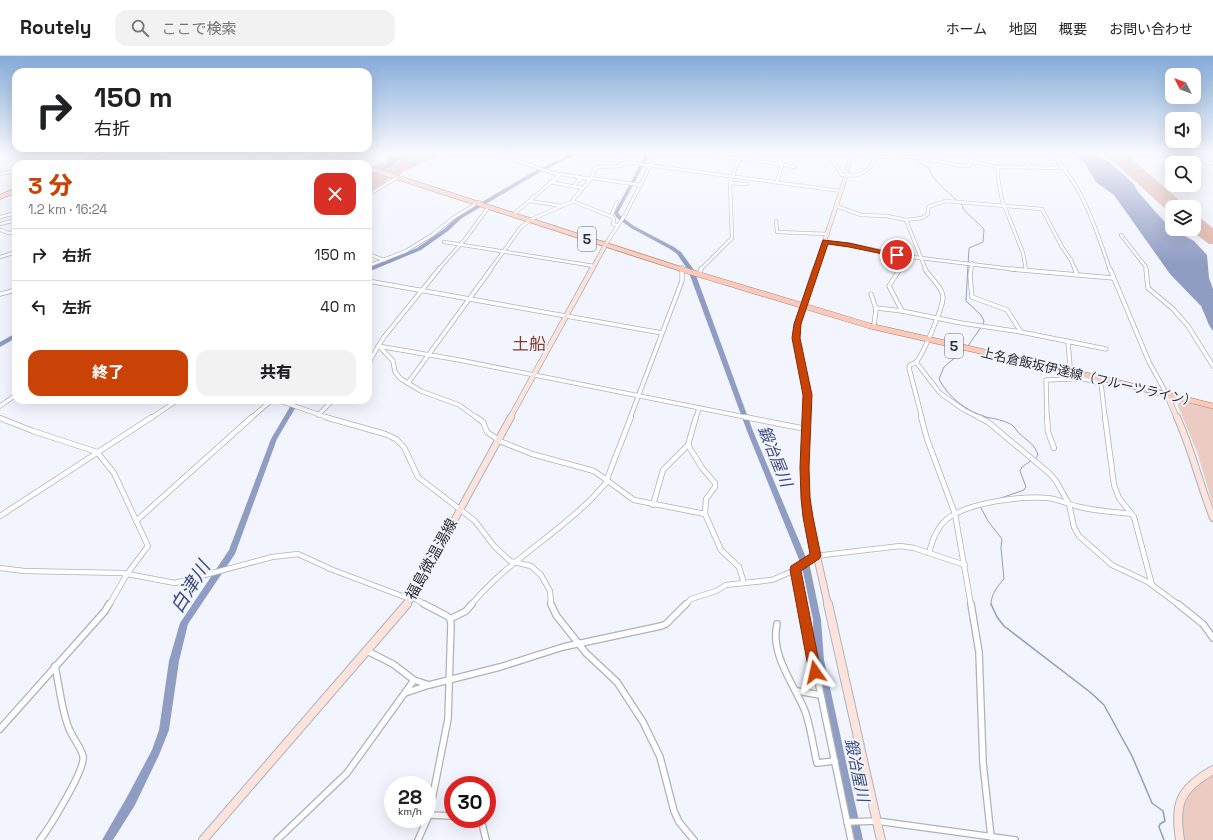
<!DOCTYPE html>
<html lang="ja">
<head>
<meta charset="utf-8">
<style>
	:root { --surface:#fff; --page:#f2f2f2; --text:#202124; --muted:#757577; --line:#e0e0e0; --accent:#c94206 }
	body { margin:0; font-family:"Space Grotesk","Noto Sans JP",sans-serif; background:var(--page); color:var(--text); height:100vh; display:flex; flex-direction:column; font-size:15px; white-space:nowrap }
	* { box-sizing:border-box; margin:0 }
	p { font-size:13px; color:var(--muted) }
	.icon { flex:none; width:22px; height:22px; fill:none; stroke:currentColor; stroke-width:2; stroke-linecap:round; stroke-linejoin:round }
	.map { position:relative; flex:1; overflow:hidden }
	.drawer { position:absolute; left:12px; top:104px; width:360px; height:244px; display:flex; flex-direction:column; background:var(--surface); border-radius:12px; box-shadow:0 4px 16px #0002 }
	.drawer>* { flex:none }
	.top-card { position:absolute; left:12px; top:12px; width:360px; height:84px; border-radius:12px; box-shadow:0 4px 16px #0002; background:#fff; color:var(--text); overflow:hidden }
	.needle { width:26px; rotate:312deg }
	.controls { position:absolute; left:1165px; top:12px; display:grid; gap:8px }
	.controls a { display:grid; place-items:center; width:36px; height:36px; border-radius:8px; background:var(--surface); box-shadow:0 4px 16px #0002; font-size:20px }
	.speed { position:absolute; left:384px; top:720px; display:flex; gap:8px; font-size:20px; font-weight:700; text-align:center }
	.speed>* { display:grid; place-content:center; width:52px; height:52px; border-radius:50%; background:var(--surface); box-shadow:0 4px 16px #0002; line-height:1 }
	.speed small { font-size:10px; font-weight:400 }
	.speed .limit { border:6px solid #d22; background:#fff; color:#111 }
	.pin { position:absolute; display:grid; place-items:center; width:34px; height:34px; color:#fff; margin:-17px; border:2px solid #fff; border-radius:50%; box-shadow:0 1px 4px #0007 }
	.me { position:absolute; width:44px; margin:-22px; rotate:349deg; stroke-linejoin:round; filter:drop-shadow(0 0 3px #0008) }
	.turn { display:flex; align-items:center; gap:14px; height:84px; padding:0 16px; font-size:18px }
	.turn .icon { width:52px; height:52px; stroke-width:2.5 }
	.turn b { display:block; font-size:28px; line-height:34px }
	.round { display:grid; place-items:center; flex:none; width:42px; height:42px; border-radius:12px; background:var(--page) }
	.head { display:flex; align-items:center; justify-content:space-between; height:68px; padding:0 16px }
	h1 { font-size:24px; font-weight:800; line-height:30px; color:var(--accent) }
	.action { display:flex; gap:8px; margin-top:auto; padding:8px 16px }
	.action a { flex:1; height:46px; border-radius:12px; background:var(--accent); color:#fff; font-size:16px; font-weight:800; line-height:46px; text-align:center }
	.action a+a { background:var(--page); color:var(--text) }
	ul { padding:0; list-style:none }
	li { display:flex; align-items:center; gap:12px; height:52px; padding:0 16px; border-top:1px solid var(--line) }
	li div { flex:1 }
	li b { display:block; font-size:15px }
	li em { font-style:normal }
	header { display:flex; align-items:center; gap:24px; box-sizing:border-box; height:56px; padding:0 20px; background:var(--surface); border-bottom:1px solid var(--line) }
	header strong { font-size:19px }
	nav { display:flex; gap:22px; margin-inline-start:auto; font-size:14px }
	.search { width:280px; height:36px; background:var(--page); display:flex; align-items:center; gap:10px; box-sizing:border-box; padding:0 14px; border-radius:12px; color:var(--muted); font-size:15px }
	.map>svg:first-child { display:block }
	.built { fill:#e5ecfd }
	.green { fill:#ecccc2 }
	.forest { fill:#deb0a2 }
	.water { fill:#909dc3 }
	.lines { fill:none; stroke-linecap:round; stroke-linejoin:round }
	.stream-far1 { stroke:#909dc3; stroke-width:1 }
	.stream { stroke:#909dc3; stroke-width:1.5 }
	.river { fill:#909dc3; fill-rule:evenodd }
	.street-far3-casing { stroke:#aeb2bc; stroke-width:4 }
	.street-far2-casing { stroke:#aeb2bc; stroke-width:5 }
	.street-far1-casing { stroke:#aeb2bc; stroke-width:6 }
	.street-casing { stroke:#aeb2bc; stroke-width:8 }
	.secondary-far3-casing { stroke:#aeb2bc; stroke-width:5 }
	.secondary-far2-casing { stroke:#aeb2bc; stroke-width:6 }
	.secondary-far1-casing { stroke:#aeb2bc; stroke-width:8 }
	.secondary-casing { stroke:#aeb2bc; stroke-width:10 }
	.primary-far1-casing { stroke:#ae7c6c; stroke-width:5.5 }
	.primary-casing { stroke:#ae7c6c; stroke-width:6 }
	.street-far3 { stroke:#fff; stroke-width:2.5 }
	.street-far2 { stroke:#fff; stroke-width:3.5 }
	.street-far1 { stroke:#fff; stroke-width:4.5 }
	.street { stroke:#fff; stroke-width:5.5 }
	.secondary-far3 { stroke:#fce4dc; stroke-width:3.5 }
	.secondary-far2 { stroke:#fce4dc; stroke-width:4.5 }
	.secondary-far1 { stroke:#fce4dc; stroke-width:6 }
	.secondary { stroke:#fce4dc; stroke-width:8 }
	.primary-far1 { stroke:#f9caba; stroke-width:4 }
	.primary { stroke:#f9caba; stroke-width:5 }
	.route { fill:#c94206; stroke:#832b04 }
	.labels { text-anchor:middle; dominant-baseline:central; stroke-width:4; stroke-linejoin:round; paint-order:stroke }
	.far-street-label { font-size:13px; fill:#2b2d30; stroke:#f2f5fe }
	.shield { fill:#f2f5fe; stroke:#67696e; stroke-width:1 }
	.shield-label { font-size:14px; font-weight:bold; fill:#2b2d30 }
	.street-label { font-size:15px; fill:#2b2d30; stroke:#f2f5fe }
	.water-label { font-size:16px; font-style:italic; fill:#3b4b7e; stroke:#f2f5fe }
	.quarter-label { font-size:17px; fill:#823e28; stroke:#f2f5fe }
	.near-water-label { font-size:19px; font-style:italic; fill:#3b4b7e; stroke:#f2f5fe }
</style>
</head>
<body>
<header>
<strong>Routely</strong>
<div class="search"><svg class="icon" aria-label="search" viewBox="0 0 24 24"><circle cx="10" cy="10" r="6"/><path d="M15 15l6 6"/></svg>ここで検索</div>
<nav><a>ホーム</a><a>地図</a><a>概要</a><a>お問い合わせ</a></nav>
</header>
<div class="map">
<svg width="1213" height="784" viewBox="0 0 1213 784">
	<rect width="100%" height="100%" fill="#f2f5fe"/>
	<!-- built -->
	<g class="built">
		<path d="M112 96H160L134 108H111L95 104Z"/>
		<path d="M585 96H642L635 107 624 105 619 110 609 109 594 112 566 106Z"/>
	</g>
	<!-- green -->
	<g class="green">
		<path d="M1183 346 1213 353V450L1197 396 1178 350V347Z"/>
		<path d="M1213 717V784H1184C1180 769 1179 749 1188 736 1193 728 1206 722 1213 717Z"/>
	</g>
	<!-- forest -->
	<g class="forest">
		<path d="M403 96H449L404 115 396 122 388 123 386 127 368 142V113Z"/>
		<path d="M1103 96H1124L1187 151H1172V159Z"/>
		<path d="M1194 157 1213 172V188H1209L1189 173H1194Z"/>
	</g>
	<!-- water -->
	<path class="water" d="M1069 96H1092L1097 101 1109 106 1133 127 1138 136 1170 172 1194 185 1207 199 1209 222 1213 233V275L1209 269 1201 250 1170 218 1114 139 1096 126 1084 106Z"/>
	<g class="lines">
		<!-- stream-far1 -->
		<g class="stream-far1">
			<path d="M902 96 908 100"/>
			<path d="M912 102 929 112C930 122 950 138 958 145"/>
			<path d="M961 147 964 154 984 173 983 186 969 192 966 245 981 259 984 265 983 269"/>
			<path d="M968 290 981 271"/>
			<path d="M964 294 944 311 939 323C948 341 966 355 986 361 995 363 1004 364 1012 369 1016 372 1017 376 1020 378 1028 385 1035 389 1038 399L1035 403"/>
			<path d="M1001 442 1024 434 1026 431 1020 415 1022 411 1032 404"/>
			<path d="M980 450 988 465 1002 483 1001 492 1004 523C997 531 991 538 991 549"/>
		</g>
		<!-- stream -->
		<path class="stream" d="M991 548 997 561 1004 570 1090 636 1104 649 1132 700 1152 747 1163 755 1165 765 1160 768 1159 771 1164 784"/>
		<!-- river -->
		<g class="river">
			<path d="M405 96H410L386 114 368 121V118L382 112Z"/>
			<path d="M576 96H582L542 115 462 162 448 175 421 194 368 216V212L417 192 444 173 458 160 538 113Z"/>
			<path d="M647 96H651L618 157 621 160 634 170 674 191 681 196 694 214 753 375 810 511 821 564 824 604 863 784H853L814 604 813 564 802 511 747 375 688 214 677 198 670 193 631 172 617 162 614 157Z"/>
			<path d="M16 277V282L0 291V286Z"/>
			<path d="M294 344H300L277 383 235 498 188 568 179 605 169 674 159 699 135 749 113 784H102L127 741 152 694 159 674 169 605 180 567 229 494 271 383Z"/>
		</g>
		<!-- street-far3 casing -->
		<g class="street-far3-casing">
			<g id="street-far3">
				<path d="M252 96 255 106 263 108"/>
				<path d="M491 96 559 119"/>
				<path d="M632 96 656 100"/>
				<path d="M690 96 779 108 783 96"/>
				<path d="M840 96 831 103 842 119"/>
				<path d="M857 96C865 106 871 102 882 101 910 98 938 106 966 110H969L970 105 998 111 1064 112"/>
				<path d="M962 96 970 105"/>
				<path d="M1018 96 1031 112"/>
				<path d="M1042 96 1058 112"/>
				<path d="M1050 96C1083 130 1095 170 1110 214"/>
				<path d="M1172 96 1201 106 1213 107"/>
				<path d="M294 97 305 105"/>
				<path d="M153 100 177 108"/>
				<path d="M278 102 298 96"/>
				<path d="M90 105 106 108"/>
				<path d="M625 106 841 135"/>
				<path d="M61 108 75 102 79 96"/>
				<path d="M135 108 161 96"/>
				<path d="M224 108 252 96"/>
				<path d="M296 108 328 97"/>
				<path d="M780 108 794 111"/>
				<path d="M998 111V122L1002 144 1023 197 1026 214"/>
				<path d="M0 118 16 115"/>
				<path d="M841 118C855 122 869 118 874 104"/>
				<path d="M591 122 641 129"/>
				<path d="M550 126 582 132"/>
				<path d="M777 126 782 109"/>
				<path d="M730 127 747 128"/>
				<path d="M574 130 581 121"/>
				<path d="M11 136 16 141"/>
				<path d="M368 139 398 121"/>
				<path d="M530 145 562 150"/>
				<path d="M572 145 612 161 614 163 613 168 618 170"/>
				<path d="M836 150 861 159 887 160 906 164 922 162 928 158V152L930 150 946 145 1042 153 1062 191 1071 204 1075 214"/>
				<path d="M515 157 561 118 590 123"/>
				<path d="M611 160 617 146"/>
				<path d="M0 161 16 157"/>
				<path d="M906 164 926 214"/>
				<path d="M776 165 777 176 828 178"/>
				<path d="M0 168 16 164"/>
				<path d="M1 174 8 177 16 176"/>
				<path d="M1121 179 1146 211V214"/>
				<path d="M444 186 594 210"/>
				<path d="M607 186 625 159 657 96"/>
				<path d="M825 186 852 189 904 200 1019 214"/>
				<path d="M368 198 384 204"/>
				<path d="M897 199 898 214"/>
				<path d="M0 201 16 196"/>
				<path d="M368 210 406 195 432 179 453 162 479 146"/>
				<path d="M682 211V214"/>
				<path d="M438 214 466 182 487 153"/>
				<path d="M490 214 521 171 532 163 571 146 590 124 596 111 621 110 630 96"/>
				<path d="M700 214 732 182 730 127 739 103"/>
				<path d="M971 214 972 207"/>
			</g>
		</g>
		<!-- street-far2 casing -->
		<g class="street-far2-casing">
			<g id="street-far2">
				<path d="M898 213V216L889 230 902 255 961 267 1021 276"/>
				<path d="M971 213 970 220 972 241 1007 254 1021 276 1106 293"/>
				<path d="M1011 213 1113 222"/>
				<path d="M1075 213 1077 219"/>
				<path d="M1110 213 1149 306 1165 335"/>
				<path d="M1146 213 1148 232 1173 253 1188 270 1213 310"/>
				<path d="M699 219 701 213"/>
				<path d="M368 225 662 277"/>
				<path d="M0 238 16 234"/>
				<path d="M871 238 876 253 874 269"/>
				<path d="M877 252 902 255"/>
				<path d="M378 290 459 304 750 362"/>
				<path d="M379 290 393 305 395 316 401 323 421 335 459 349 477 362"/>
				<path d="M916 306 940 337 964 354 980 362"/>
				<path d="M368 317 370 304 384 281 439 213"/>
				<path d="M1071 320 1101 327 1105 362"/>
				<path d="M408 327 491 213"/>
				<path d="M277 344 329 362"/>
				<path d="M0 350 16 339"/>
				<path d="M318 359 333 344"/>
				<path d="M151 362 178 344"/>
				<path d="M251 362 272 344"/>
				<path d="M630 362 682 225V213"/>
				<path d="M696 362 699 352"/>
				<path d="M922 362 909 312 910 309C912 308 914 308 916 306 922 301 943 251 943 242 943 231 930 222 925 213"/>
				<path d="M1047 362 1046 324 1071 323 1068 285"/>
			</g>
		</g>
		<!-- street-far1 casing -->
		<g class="street-far1-casing">
			<g id="street-far1">
				<path d="M325 361 385 378 396 383 404 391 418 421 475 465 494 490 510 505 531 510 541 519 550 535 551 549"/>
				<path d="M476 361 483 366 487 376 497 383"/>
				<path d="M745 361 806 373"/>
				<path d="M921 361 927 383 955 458 971 549"/>
				<path d="M978 361 988 366 1049 417 1056 425 1069 448 1074 471 1079 480 1112 509 1148 526 1179 549"/>
				<path d="M1047 361 1048 376 1054 392"/>
				<path d="M1105 361 1114 429 1119 442 1134 461 1152 529"/>
				<path d="M0 362 33 375 97 396 114 417 148 490 127 518 109 549"/>
				<path d="M497 384 532 398 594 415 634 444 705 458"/>
				<path d="M688 389 702 412 715 427V431L706 443 705 458 721 494 739 511 744 527"/>
				<path d="M607 423 631 361"/>
				<path d="M653 449 663 414 688 389 696 361"/>
				<path d="M0 460 152 361"/>
				<path d="M136 465 252 361"/>
				<path d="M929 497C932 485 937 471 947 463 969 446 1021 440 1048 442 1059 443 1069 449 1080 451 1096 455 1114 456 1131 458"/>
				<path d="M0 512 24 515 122 517 175 527 272 501 298 498 333 514 410 543"/>
				<path d="M795 514 802 549"/>
				<path d="M412 541 426 549"/>
				<path d="M471 549C505 508 547 485 585 449 593 442 600 433 608 425"/>
				<path d="M685 549 691 543 716 535 726 529 772 524 795 514 815 500 900 490 914 492 965 509"/>
			</g>
		</g>
		<!-- street casing -->
		<g class="street-casing">
			<g id="street">
				<path d="M551 548 556 559 586 597 617 626 643 666 660 701 674 755 679 766 694 784"/>
				<path d="M802 548 851 784"/>
				<path d="M971 548 979 596 983 707 991 781"/>
				<path d="M1178 548 1203 568 1213 582"/>
				<path d="M450 563 466 555 472 548"/>
				<path d="M777 568C770 599 794 628 805 655 811 672 813 690 817 707L835 705"/>
				<path d="M367 595 393 608 414 624 429 629"/>
				<path d="M797 635 820 639"/>
				<path d="M405 637 429 629 500 611 563 591 661 570 666 568 686 548"/>
				<path d="M0 673 105 555 109 548"/>
				<path d="M429 759 453 760"/>
				<path d="M481 763 486 784"/>
				<path d="M847 766 877 765 1015 784"/>
				<path d="M40 784C49 772 86 713 83 700 80 689 70 679 67 667 61 649 59 629 55 610"/>
				<path d="M277 784 347 717 414 624"/>
				<path d="M418 784 429 759 448 663 451 568 450 563 447 560 424 548"/>
			</g>
		</g>
		<!-- secondary-far3 casing -->
		<g class="secondary-far3-casing">
			<g id="secondary-far3">
				<path d="M592 214 607 186"/>
				<path d="M815 214 846 120 851 96"/>
			</g>
		</g>
		<!-- secondary-far2 casing -->
		<g class="secondary-far2-casing">
			<g id="secondary-far2">
				<path d="M1165 335 1177 362"/>
				<path d="M510 362 592 213"/>
				<path d="M806 362 807 339 796 282 799 262 815 213"/>
			</g>
		</g>
		<!-- secondary-far1 casing -->
		<g class="secondary-far1-casing">
			<g id="secondary-far1">
				<path d="M806 361 804 411 808 461 828 549"/>
				<path d="M1177 361C1192 394 1200 429 1213 462"/>
				<path d="M406 549 412 541 511 361"/>
			</g>
		</g>
		<!-- secondary casing -->
		<g class="secondary-casing">
			<g id="secondary">
				<path d="M828 548 881 784"/>
				<path d="M203 784 407 548"/>
				<path d="M1180 784C1174 747 1180 733 1213 714"/>
			</g>
		</g>
		<!-- primary-far1 casing -->
		<g class="primary-far1-casing">
			<g id="primary-far1">
				<path d="M320 96 357 108"/>
				<path d="M83 108 110 96"/>
				<path d="M368 112 684 214"/>
				<path d="M0 141 16 134"/>
			</g>
		</g>
		<!-- primary casing -->
		<g class="primary-casing">
			<path id="primary" d="M681 213 870 270 1112 325 1213 350"/>
		</g>
		<!-- street-far3 -->
		<use href="#street-far3" class="street-far3"/>
		<!-- street-far2 -->
		<use href="#street-far2" class="street-far2"/>
		<!-- street-far1 -->
		<use href="#street-far1" class="street-far1"/>
		<!-- street -->
		<use href="#street" class="street"/>
		<!-- secondary-far3 -->
		<use href="#secondary-far3" class="secondary-far3"/>
		<!-- secondary-far2 -->
		<use href="#secondary-far2" class="secondary-far2"/>
		<!-- secondary-far1 -->
		<use href="#secondary-far1" class="secondary-far1"/>
		<!-- secondary -->
		<use href="#secondary" class="secondary"/>
		<!-- primary-far1 -->
		<use href="#primary-far1" class="primary-far1"/>
		<!-- primary -->
		<use href="#primary" class="primary"/>
	</g>
	<!-- sky -->
	<linearGradient id="sky" x2="0" y2="1"><stop stop-color="#85abd9"/><stop offset="0.47" stop-color="#f9faff"/><stop offset="1" stop-color="#f9faff" stop-opacity="0"/></linearGradient>
	<rect width="1213" height="206" fill="url(#sky)"/>
	<!-- route -->
	<path class="route" d="M823 184 849 187 901 199 897 201 849 191 828 188 801 268 800 282 812 339 809 411 810 442 813 461 821 500 819 503 801 515 821 616 819 620 815 622 811 620 809 616 790 514 791 510 810 498 803 461 801 442 800 411 803 339 792 282 794 268Z"/>
	<g class="labels">
		<!-- far-street labels -->
		<g class="far-street-label">
			<text transform="translate(1089 321) rotate(13)">上名倉飯坂伊達線（フルーツライン）</text>
		</g>
		<!-- shield labels -->
		<g class="shield">
			<rect x="578" y="171" width="18" height="24" rx="3"/>
			<rect x="945" y="278" width="18" height="24" rx="3"/>
		</g>
		<g class="shield-label">
			<text x="587" y="183">5</text>
			<text x="954" y="290">5</text>
		</g>
		<!-- street labels -->
		<g class="street-label">
			<text transform="translate(431 503) rotate(-61)">福島微温湯線</text>
		</g>
		<!-- water labels -->
		<g class="water-label">
			<text transform="translate(775 400) rotate(68)">鍛冶屋川</text>
			<text transform="translate(857 714) rotate(78)">鍛冶屋川</text>
		</g>
		<!-- quarter labels -->
		<g class="quarter-label">
			<text x="529" y="288">土船</text>
		</g>
		<!-- near-water labels -->
		<g class="near-water-label">
			<text transform="translate(190 531) rotate(-58)">白津川</text>
		</g>
	</g>
</svg>
<div class="controls">
<a><svg class="needle" viewBox="-14 -14 28 28"><path d="M0-13l5 13h-10z" fill="#e53935"/><path d="M0 13l5-13h-10z" fill="#757577"/></svg></a>
<a><svg class="icon" aria-label="sound" viewBox="0 0 24 24"><path d="M4 9h4l5-4v14l-5-4H4zM17 9q2 3 0 6"/></svg></a>
<a><svg class="icon" aria-label="search" viewBox="0 0 24 24"><circle cx="10" cy="10" r="6"/><path d="M15 15l6 6"/></svg></a>
<a><svg class="icon" aria-label="layers" viewBox="0 0 24 24"><path d="M12 4l9 5-9 5-9-5zM3 14l9 5 9-5"/></svg></a>
</div>
<div class="speed"><div>28<small>km/h</small></div><div class="limit">30</div></div>
<div class="pin" style="left:897px;top:199px;background:#d93025"><svg class="icon" aria-label="arrive" viewBox="0 0 24 24"><path d="M6 21V4h12l-3 4 3 4H6"/></svg></div>
<svg class="me" style="left:815px;top:616px" viewBox="-20 -20 40 40"><path d="M0-17L14 15 0 8-14 15z" fill="#c94206" stroke="#fff" stroke-width="4"/></svg>
<div class="top-card">
<div class="turn"><svg class="icon" aria-label="right" viewBox="0 0 24 24"><path d="M7 20v-9h11M14 6l5 5-5 5"/></svg><div><b>150 m</b>右折</div></div>
</div>
<section class="drawer">
<div class="head"><div><h1>3 分</h1><p>1.2 km · 16:24</p></div><a class="round" style="background:#d93025;color:#fff"><svg class="icon" aria-label="close" viewBox="0 0 24 24"><path d="M6 6l12 12M18 6L6 18"/></svg></a></div>
<ul>
<li><svg class="icon" aria-label="right" viewBox="0 0 24 24"><path d="M7 20v-9h11M14 6l5 5-5 5"/></svg><div><b>右折</b></div><em>150 m</em></li>
<li><svg class="icon" aria-label="left" viewBox="0 0 24 24"><path d="M17 20v-9H6M10 6l-5 5 5 5"/></svg><div><b>左折</b></div><em>40 m</em></li>
</ul>
<div class="action"><a>終了</a><a>共有</a></div>
</section>
</div>
</body>
</html>
